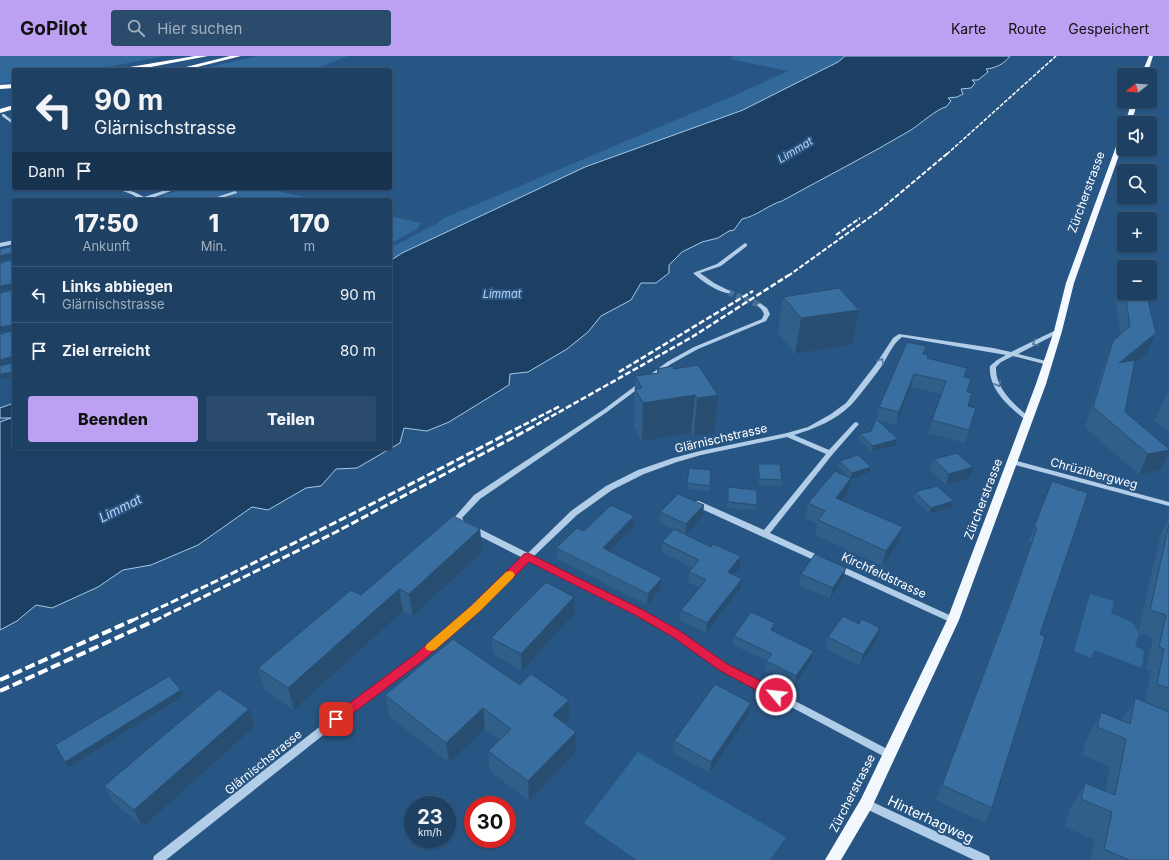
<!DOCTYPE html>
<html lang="de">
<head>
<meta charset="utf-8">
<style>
	:root { --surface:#1e4063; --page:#2b4b6c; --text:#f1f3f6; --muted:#a1afbe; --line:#3c5978; --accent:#bca0f2 }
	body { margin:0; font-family:Inter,sans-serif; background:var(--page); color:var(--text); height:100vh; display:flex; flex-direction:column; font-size:15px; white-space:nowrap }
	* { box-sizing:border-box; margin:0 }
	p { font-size:13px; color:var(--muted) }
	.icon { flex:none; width:22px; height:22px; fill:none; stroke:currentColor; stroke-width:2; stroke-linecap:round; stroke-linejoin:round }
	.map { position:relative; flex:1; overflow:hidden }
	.drawer { position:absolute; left:12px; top:142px; width:380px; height:252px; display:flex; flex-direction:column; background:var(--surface); border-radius:4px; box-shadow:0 1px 3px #0004,0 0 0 1px var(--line) }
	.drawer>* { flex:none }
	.guide { position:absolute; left:12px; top:12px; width:380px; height:122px; border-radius:4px; box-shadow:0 1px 3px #0004,0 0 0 1px var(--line); background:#1e4063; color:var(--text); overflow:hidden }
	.needle { width:26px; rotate:253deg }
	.fabs { position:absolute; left:1117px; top:12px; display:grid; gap:8px }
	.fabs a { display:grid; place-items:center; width:40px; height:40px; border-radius:4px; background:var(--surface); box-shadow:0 1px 3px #0004,0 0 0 1px var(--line); font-size:20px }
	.speed { position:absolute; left:404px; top:740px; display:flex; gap:8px; font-size:20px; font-weight:700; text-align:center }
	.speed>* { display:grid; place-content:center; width:52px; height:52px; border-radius:50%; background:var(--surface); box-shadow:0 1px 3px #0004,0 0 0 1px var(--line); line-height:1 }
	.speed small { font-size:10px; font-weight:400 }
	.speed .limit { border:6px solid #d22; background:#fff; color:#111 }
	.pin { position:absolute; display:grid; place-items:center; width:34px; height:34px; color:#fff; margin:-17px; border-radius:8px; box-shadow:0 2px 6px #0006 }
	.me { position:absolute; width:44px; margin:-22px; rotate:298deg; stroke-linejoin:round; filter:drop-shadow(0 0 3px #0008) }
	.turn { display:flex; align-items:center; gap:14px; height:84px; padding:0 16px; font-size:18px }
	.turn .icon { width:52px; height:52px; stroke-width:2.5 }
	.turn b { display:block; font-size:28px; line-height:34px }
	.then { display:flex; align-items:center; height:38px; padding:0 16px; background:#0003; gap:8px; font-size:15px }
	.eta { display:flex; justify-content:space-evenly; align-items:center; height:68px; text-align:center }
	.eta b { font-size:24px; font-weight:800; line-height:28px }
	.action { display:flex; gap:8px; margin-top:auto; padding:8px 16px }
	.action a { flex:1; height:46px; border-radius:4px; background:var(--accent); color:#111; font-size:16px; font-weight:800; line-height:46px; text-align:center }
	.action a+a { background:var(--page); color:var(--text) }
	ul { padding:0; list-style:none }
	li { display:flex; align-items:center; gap:12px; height:56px; padding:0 16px; border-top:1px solid var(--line) }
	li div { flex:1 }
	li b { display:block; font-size:15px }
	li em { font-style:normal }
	header { display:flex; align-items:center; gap:24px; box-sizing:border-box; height:56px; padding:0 20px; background:var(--accent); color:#111 }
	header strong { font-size:19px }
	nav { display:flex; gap:22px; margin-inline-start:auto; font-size:14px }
	.search { width:280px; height:36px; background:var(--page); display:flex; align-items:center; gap:10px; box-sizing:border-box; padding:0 14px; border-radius:4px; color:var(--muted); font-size:15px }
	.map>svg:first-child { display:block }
	.green { fill:#32699b }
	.water { fill:#1c4064; stroke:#a6c9e7 }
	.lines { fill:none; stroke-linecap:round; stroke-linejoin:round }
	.minor-tunnel { stroke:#486f96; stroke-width:6; stroke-dasharray:6 3; stroke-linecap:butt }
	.minor { fill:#b1cde7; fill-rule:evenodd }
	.major { fill:#f3f8fe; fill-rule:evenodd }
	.highway { fill:#fff; fill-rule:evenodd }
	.rail-far4 { stroke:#fff; stroke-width:1.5; stroke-dasharray:4 1.5; stroke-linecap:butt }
	.rail-far3 { stroke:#fff; stroke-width:2; stroke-dasharray:5 2; stroke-linecap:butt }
	.rail-far2 { stroke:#fff; stroke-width:2.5; stroke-dasharray:6 2.5; stroke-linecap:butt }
	.rail-far1 { stroke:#fff; stroke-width:3; stroke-dasharray:8 3; stroke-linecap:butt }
	.rail { stroke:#fff; stroke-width:4; stroke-dasharray:10 4; stroke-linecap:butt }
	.wall { fill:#305f8a }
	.shaded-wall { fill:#274d70 }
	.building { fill:#386ea0; stroke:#274d70 }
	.oneway { stroke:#517aa2 }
	.route { fill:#e11d48; stroke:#92132f }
	.slow { fill:#f59e0b }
	.labels { text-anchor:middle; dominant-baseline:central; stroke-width:4; stroke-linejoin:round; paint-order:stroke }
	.far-water-label { font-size:11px; font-style:italic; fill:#bdd7ee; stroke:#285684 }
	.street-label { font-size:12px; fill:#fff; stroke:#285684 }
	.water-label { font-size:13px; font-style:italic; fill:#bdd7ee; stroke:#285684 }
	.near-street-label { font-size:14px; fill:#fff; stroke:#285684 }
</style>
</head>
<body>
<header>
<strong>GoPilot</strong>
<div class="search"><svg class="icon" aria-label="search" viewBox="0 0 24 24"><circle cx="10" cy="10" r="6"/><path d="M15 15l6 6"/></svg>Hier suchen</div>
<nav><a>Karte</a><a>Route</a><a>Gespeichert</a></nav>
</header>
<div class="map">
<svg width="1169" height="804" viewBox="0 0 1169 804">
	<rect width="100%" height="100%" fill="#285684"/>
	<!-- green -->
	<g class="green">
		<path d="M0 0H165L92 14H14V26L0 28Z"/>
		<path d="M258 0H348L313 14H208L204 12Z"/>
		<path d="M734 0H845L838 6 743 54 585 111 402 197 390 205V192L436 168 444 162 733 40 788 15 730 3Z"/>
		<path d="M184 132H264L318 144H150Z"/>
		<path d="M390 160 421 167 417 173 390 188Z"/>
		<path d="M1090 538 1114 545 1111 557 1133 567 1139 577 1135 590 1144 595 1142 612 1094 594 1091 602 1074 595Z"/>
		<path d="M638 696 786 781 770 804H637L584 767Z"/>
	</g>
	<!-- water -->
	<path class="water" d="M845 0H1010C1004 8 996 12 986 13L988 16 978 24H972L975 27 971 32 961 33 963 38 957 41 948 42 951 45 946 51C938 52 920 68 911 74 869 99 825 121 782 145 768 149 757 160 742 163L734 174 729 175 718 182 702 186 682 196 669 209V217L656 227H641L631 244 601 260 588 276 567 293 528 316 510 318 509 329 449 366 427 375 404 372 400 387 357 412 336 413 321 430 306 432 268 454 252 451 198 489 151 509 123 514 98 531 52 552 36 549 17 565 0 574V366L11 362H0V352L14 347V392H390V205L402 197 585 111 743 54 838 6Z"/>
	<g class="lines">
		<!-- minor-tunnel -->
		<path class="minor-tunnel" d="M728 236 760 249"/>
		<!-- minor -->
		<g class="minor">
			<path d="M2 58H4L14 66V69L2 60Z"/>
			<path d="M115 132C126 132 135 136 144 141L172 132H179L147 144H139L140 143 131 138Z"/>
			<path d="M235 135 237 136V137L215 144H208Z"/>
			<path d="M295 141 297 142V143L289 144Z"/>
			<path d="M14 184V188L0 191V187Z"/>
			<path d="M745 187 747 188V190L721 210 700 217 714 227 730 235V237C720 238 700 224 693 217L717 208Z"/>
			<path d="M760 247 767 252 770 258 766 265 698 293 671 308 607 356 480 443 462 462 464 465 528 497 571 455 606 430 638 414 673 402 700 395 787 377 808 371 831 358 846 347 876 308 893 282 899 278 993 292 1011 296 1056 274H1060V276L1018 298 1050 306 1051 307 1050 308 1048 309 1013 300 1001 306 996 311C995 333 1015 349 1030 362L1031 363 1030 364H1026C1009 351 988 333 990 310L997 304 1006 299 902 281C892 288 888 301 881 311 873 322 860 339 851 349 836 364 814 373 794 379L829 394 854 367 856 366 859 368 832 399 770 477 824 502 825 504 824 506H818L693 449 692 447 693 445H699L764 474 826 398 787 381 701 399 677 406 644 418 612 434 577 459 534 500 642 555 680 576 726 609 891 695 893 698 891 701 888 702 885 701 720 613 674 580 636 559 529 505 478 555 420 605 351 657 166 804H153L154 800 345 651 414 601 472 551 523 502 458 469 454 462 474 439 603 354 667 306 694 291 762 263 764 258 762 254 757 249Z"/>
			<path d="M1011 404H1013L1169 446V450L1011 408 1009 406Z"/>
			<path d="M837 508 956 562 957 564 956 566 953 567 950 566 834 513 833 511 834 509Z"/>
			<path d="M866 743 989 800 990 804H974L862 751 861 748 862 745Z"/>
		</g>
		<!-- major -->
		<g class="major">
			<path d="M1149 0H1153L1147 19H1141Z"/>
			<path d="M1132 45H1138L1131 67H1125Z"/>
			<path d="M1124 75V85L1074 227 1062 275 1046 328 959 564 871 753 841 804H825L861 743 947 564 1036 328 1054 275 1066 227 1121 77Z"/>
		</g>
		<!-- highway -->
		<g class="highway">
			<path d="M195 0H208L135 14H121L124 12Z"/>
			<path d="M230 0H241L185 14H174Z"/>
			<path d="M14 28V32L0 33V29Z"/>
			<path d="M14 49V53L0 57V53Z"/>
		</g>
		<!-- rail-far4 -->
		<path class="rail-far4" d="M947 98 1056 0"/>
		<!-- rail-far3 -->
		<g class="rail-far3">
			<path d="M836 179 860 162"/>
			<path d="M788 220 880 154 948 97"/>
		</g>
		<!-- rail-far2 -->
		<g class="rail-far2">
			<path d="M619 316 753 235"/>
			<path d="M516 373 560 350"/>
			<path d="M529 373 692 281 789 219"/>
		</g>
		<!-- rail-far1 -->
		<g class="rail-far1">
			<path d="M131 565C262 505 391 439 518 372"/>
			<path d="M154 565 336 476 531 372"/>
		</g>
		<!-- rail -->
		<g class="rail">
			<path d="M0 624 133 564"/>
			<path d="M0 635 156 564"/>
		</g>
	</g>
	<!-- wall -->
	<g class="wall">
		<path d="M1122 222H1124V237H1146L1156 277 1147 297 1134 308 1125 356 1160 414 1139 419 1085 371 1105 305 1113 285 1121 279 1115 241Z"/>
		<path d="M783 241 859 254 852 289 795 298 778 277Z"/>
		<path d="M926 290 924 298 927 302 967 312 964 321 967 336 968 350 976 352 965 387 928 377 932 364 941 338 911 331 896 369 876 364 898 383 896 389 872 396 859 383 860 378 871 375 876 364 879 351Z"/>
		<path d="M698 309 714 377 694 380 691 377 642 385 634 371 635 320 657 317V313H674Z"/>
		<path d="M1168 336H1169V376L1154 365Z"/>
		<path d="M934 403 973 411 970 422 946 429 930 414Z"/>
		<path d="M839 405 871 411 870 416 851 423 848 437 842 445 903 471 899 486 882 510 815 479 817 467 805 462 808 447 848 421 838 410Z"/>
		<path d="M758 408 782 424V430L759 429 757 413Z"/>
		<path d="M689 412 711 414 710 435 687 433Z"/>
		<path d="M1052 425 1040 578 992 752 985 767 936 744 1005 558 1031 487 1028 486Z"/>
		<path d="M728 431 757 449 756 454 727 452Z"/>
		<path d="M915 436 952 451 929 458 913 442Z"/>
		<path d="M660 456 703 460 685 479 711 491 741 500 740 511 733 519 740 533 706 577 680 565 681 554 700 532 688 526 689 516 693 512 662 496V486L674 474 659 467Z"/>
		<path d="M1169 462V804H1090L1095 784 1065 771 1069 754 1085 727 1105 735 1110 711 1082 699 1086 685 1101 656 1122 665 1135 642 1145 646 1151 615 1146 614 1153 582 1138 577 1160 480Z"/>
		<path d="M634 471 610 496 662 522 661 533 647 549 557 503 556 492 584 475Z"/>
		<path d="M480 473 482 496 413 560 403 555 294 654 265 635 258 612 361 539Z"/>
		<path d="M801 518 843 523 830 543 799 529Z"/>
		<path d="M575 557 522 615 493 598 491 582Z"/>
		<path d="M859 568 880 572 877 583 860 610 826 593 828 581Z"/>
		<path d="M774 575 814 595 812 603 795 629 765 614 767 605 733 589 734 580Z"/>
		<path d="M385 639 569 644V664L565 668 576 696 529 745 490 715 488 695 500 684 485 673 449 707 389 660Z"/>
		<path d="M249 653 255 670 143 771 113 746 104 730Z"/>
		<path d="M749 658 710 717 673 697 674 685Z"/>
	</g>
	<!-- shaded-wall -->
	<g class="shaded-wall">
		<path d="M12 197 14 202 0 205V200Z"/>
		<path d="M12 228 14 233 0 235V230Z"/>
		<path d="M859 254 852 289 795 298 801 262Z"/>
		<path d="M13 269 14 274 0 276V271Z"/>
		<path d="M1156 277 1147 297 1111 327 1119 307Z"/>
		<path d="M14 300V306L0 310V304Z"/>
		<path d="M14 316V321L0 323V318Z"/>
		<path d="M914 318 911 331 896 369 899 356Z"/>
		<path d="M695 339 691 377 642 385 643 347Z"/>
		<path d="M718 339 714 377 694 380 697 342Z"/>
		<path d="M898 383 896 389 872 396 873 390Z"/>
		<path d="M1169 394V395L1160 414 1139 419 1148 398Z"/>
		<path d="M871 411 870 416 851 423 848 437 832 457 836 442 851 423 852 417Z"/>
		<path d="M973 411 970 422 946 429 949 418Z"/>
		<path d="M954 445 952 451 929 458 931 452Z"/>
		<path d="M704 449 703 460 685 479 686 468Z"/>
		<path d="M634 460V471L602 503 603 492Z"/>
		<path d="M903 471 899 486 882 510 886 495Z"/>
		<path d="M480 473 482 496 413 560 409 538Z"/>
		<path d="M741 500 740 511 727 527 728 516Z"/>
		<path d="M846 512 843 523 830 543 833 532Z"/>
		<path d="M662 522 661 533 647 549 648 538Z"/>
		<path d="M742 523 740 533 706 577 707 567Z"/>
		<path d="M399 533 403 555 294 654 288 632Z"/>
		<path d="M574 541 575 557 522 615 521 598Z"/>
		<path d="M775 567 774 576 771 574Z"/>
		<path d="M880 572 877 583 860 610 863 599Z"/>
		<path d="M814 595 812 603 795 629 796 620Z"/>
		<path d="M181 634 183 640 69 711 65 706Z"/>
		<path d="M569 644V664L554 680 553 659Z"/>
		<path d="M751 647 749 658 710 717 711 706Z"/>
		<path d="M483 652 485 673 449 707 446 687Z"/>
		<path d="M249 653 255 670 143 771 134 754Z"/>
		<path d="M576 676V696L529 745 528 725Z"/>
	</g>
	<!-- building -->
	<g class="building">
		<path d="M14 190V300L0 304V278L12 275 13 269 0 271V237L13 234V229L12 228 0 230V207L13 203 14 198 12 197 0 200V193Z"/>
		<path d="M1122 222H1124V234Z"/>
		<path d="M839 232 859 254 801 262 783 241Z"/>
		<path d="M1125 237H1146L1156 277 1119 307 1135 304 1125 356 1169 393V394L1148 398 1093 351 1113 285 1130 270Z"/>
		<path d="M907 286 926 290 923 298 928 299 927 302 967 312 964 321 971 323 967 336 972 337 968 350 976 352 969 374 932 364 946 325 914 318 899 356 879 351Z"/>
		<path d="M13 305 14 308V316L0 318V310L12 307Z"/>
		<path d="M698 309 718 339 697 342 695 339 643 347 635 333 642 332 635 320 659 317 657 313 673 310 674 313Z"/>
		<path d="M876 363 898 383 873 390 860 378 871 375Z"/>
		<path d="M957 397 973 411 949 418 934 403Z"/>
		<path d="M858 399 871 411 852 417 839 405Z"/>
		<path d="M758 408H780L782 424 760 423Z"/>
		<path d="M689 412 711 414 710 430 687 427Z"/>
		<path d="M835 415 851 422 836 442 903 471 886 495 818 464 825 455 808 447Z"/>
		<path d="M1052 425 1088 437 1040 578 1045 581 992 752 942 729 1012 543 1037 472 1034 471Z"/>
		<path d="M937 430 954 445 931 452 915 436Z"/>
		<path d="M728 431 757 434V449L728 446Z"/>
		<path d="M678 438 704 449 686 468 660 456Z"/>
		<path d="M611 449 634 460 603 492 662 522 648 538 556 492 577 472 584 475Z"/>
		<path d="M453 460 480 473 409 538 399 533 288 632 258 612 351 534 361 539Z"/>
		<path d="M1169 468V632L1157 628 1164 593 1159 591 1166 559 1150 554Z"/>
		<path d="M674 473 711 491 713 488 741 500 728 516 742 523 707 567 681 554 706 524 689 516 699 504 662 486Z"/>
		<path d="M815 498 846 512 833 532 801 518Z"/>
		<path d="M546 526 574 541 521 598 491 582Z"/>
		<path d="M751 556 775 567 771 574 814 595 796 620 766 605 772 598 734 580Z"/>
		<path d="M843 560 859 568 862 563 880 572 863 599 828 581Z"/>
		<path d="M453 583 520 629 531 618 569 644 553 659 576 676 528 725 488 695 511 673 483 652 446 687 385 639Z"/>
		<path d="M169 620 181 634 65 706 55 689Z"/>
		<path d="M715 628 751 647 711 706 674 685Z"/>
		<path d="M219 633 249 653 134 754 104 730Z"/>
		<path d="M1135 642 1169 656V804H1129L1104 793 1112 756 1081 743 1085 727 1115 739 1126 683 1097 671 1101 656 1130 668Z"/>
	</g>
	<!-- one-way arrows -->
	<defs><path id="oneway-chevron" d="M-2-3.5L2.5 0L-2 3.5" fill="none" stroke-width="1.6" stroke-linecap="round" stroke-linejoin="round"/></defs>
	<g class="oneway">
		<use href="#oneway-chevron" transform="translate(1035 287) rotate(153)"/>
		<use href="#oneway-chevron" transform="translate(881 305) rotate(-57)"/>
		<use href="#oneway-chevron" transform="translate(998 328) rotate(63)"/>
	</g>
	<!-- route -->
	<path class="route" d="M528 497 643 554 680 575 727 608 780 635 782 639 780 642 776 644 771 642 719 614 673 581 635 559 529 506 479 556 456 576 421 606 340 667 336 668 332 667 330 663 332 660 413 600 448 570 471 550 524 498Z"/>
	<!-- slow -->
	<path class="slow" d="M510 515 513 516 515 519 513 522 479 556 435 594 431 595 427 594 425 591 427 588 471 550 506 516Z"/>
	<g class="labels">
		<!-- far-water labels -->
		<g class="far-water-label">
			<text transform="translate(795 94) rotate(-31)">Limmat</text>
			<text x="502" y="238">Limmat</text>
		</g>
		<!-- street labels -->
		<g class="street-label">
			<text transform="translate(1086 136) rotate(-70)">Zürcherstrasse</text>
			<text transform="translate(721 382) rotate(-13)">Glärnischstrasse</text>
			<text transform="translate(1094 417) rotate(15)">Chrüzlibergweg</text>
			<text transform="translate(983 443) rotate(-69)">Zürcherstrasse</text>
			<text transform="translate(884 519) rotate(25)">Kirchfeldstrasse</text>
			<text transform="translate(263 706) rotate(-39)">Glärnischstrasse</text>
			<text transform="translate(852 737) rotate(-63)">Zürcherstrasse</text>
		</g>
		<!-- water labels -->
		<g class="water-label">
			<text transform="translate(120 452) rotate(-27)">Limmat</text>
		</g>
		<!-- near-street labels -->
		<g class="near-street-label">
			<text transform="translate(931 763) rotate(25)">Hinterhagweg</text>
		</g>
	</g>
</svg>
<div class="fabs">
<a><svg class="needle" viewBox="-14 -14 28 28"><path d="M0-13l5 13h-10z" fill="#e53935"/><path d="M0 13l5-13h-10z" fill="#a1afbe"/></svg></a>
<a><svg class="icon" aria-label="sound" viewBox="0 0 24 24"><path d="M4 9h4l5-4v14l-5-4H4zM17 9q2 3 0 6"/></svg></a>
<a><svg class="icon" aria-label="search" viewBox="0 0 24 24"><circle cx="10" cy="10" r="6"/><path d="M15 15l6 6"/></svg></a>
<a>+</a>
<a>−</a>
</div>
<div class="speed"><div>23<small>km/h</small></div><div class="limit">30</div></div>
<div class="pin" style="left:336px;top:663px;background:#d93025"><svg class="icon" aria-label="arrive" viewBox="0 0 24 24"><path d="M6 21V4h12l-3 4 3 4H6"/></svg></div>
<svg class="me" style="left:776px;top:639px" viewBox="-20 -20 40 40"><circle r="17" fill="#e11d48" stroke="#fff" stroke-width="3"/><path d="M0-11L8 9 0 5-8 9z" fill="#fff"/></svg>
<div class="guide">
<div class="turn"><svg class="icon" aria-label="left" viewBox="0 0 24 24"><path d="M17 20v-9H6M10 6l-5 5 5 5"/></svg><div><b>90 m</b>Glärnischstrasse</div></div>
<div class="then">Dann<svg class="icon" aria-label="arrive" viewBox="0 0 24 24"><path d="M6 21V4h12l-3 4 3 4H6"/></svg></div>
</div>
<section class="drawer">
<div class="eta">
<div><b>17:50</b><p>Ankunft</p></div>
<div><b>1</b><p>Min.</p></div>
<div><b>170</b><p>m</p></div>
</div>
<ul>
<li><svg class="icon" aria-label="left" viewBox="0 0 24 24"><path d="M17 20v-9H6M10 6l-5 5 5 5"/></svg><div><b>Links abbiegen</b><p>Glärnischstrasse</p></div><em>90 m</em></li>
<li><svg class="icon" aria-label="arrive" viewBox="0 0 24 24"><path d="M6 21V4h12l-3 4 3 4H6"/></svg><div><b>Ziel erreicht</b></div><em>80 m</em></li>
</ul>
<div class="action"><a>Beenden</a><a>Teilen</a></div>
</section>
</div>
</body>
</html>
